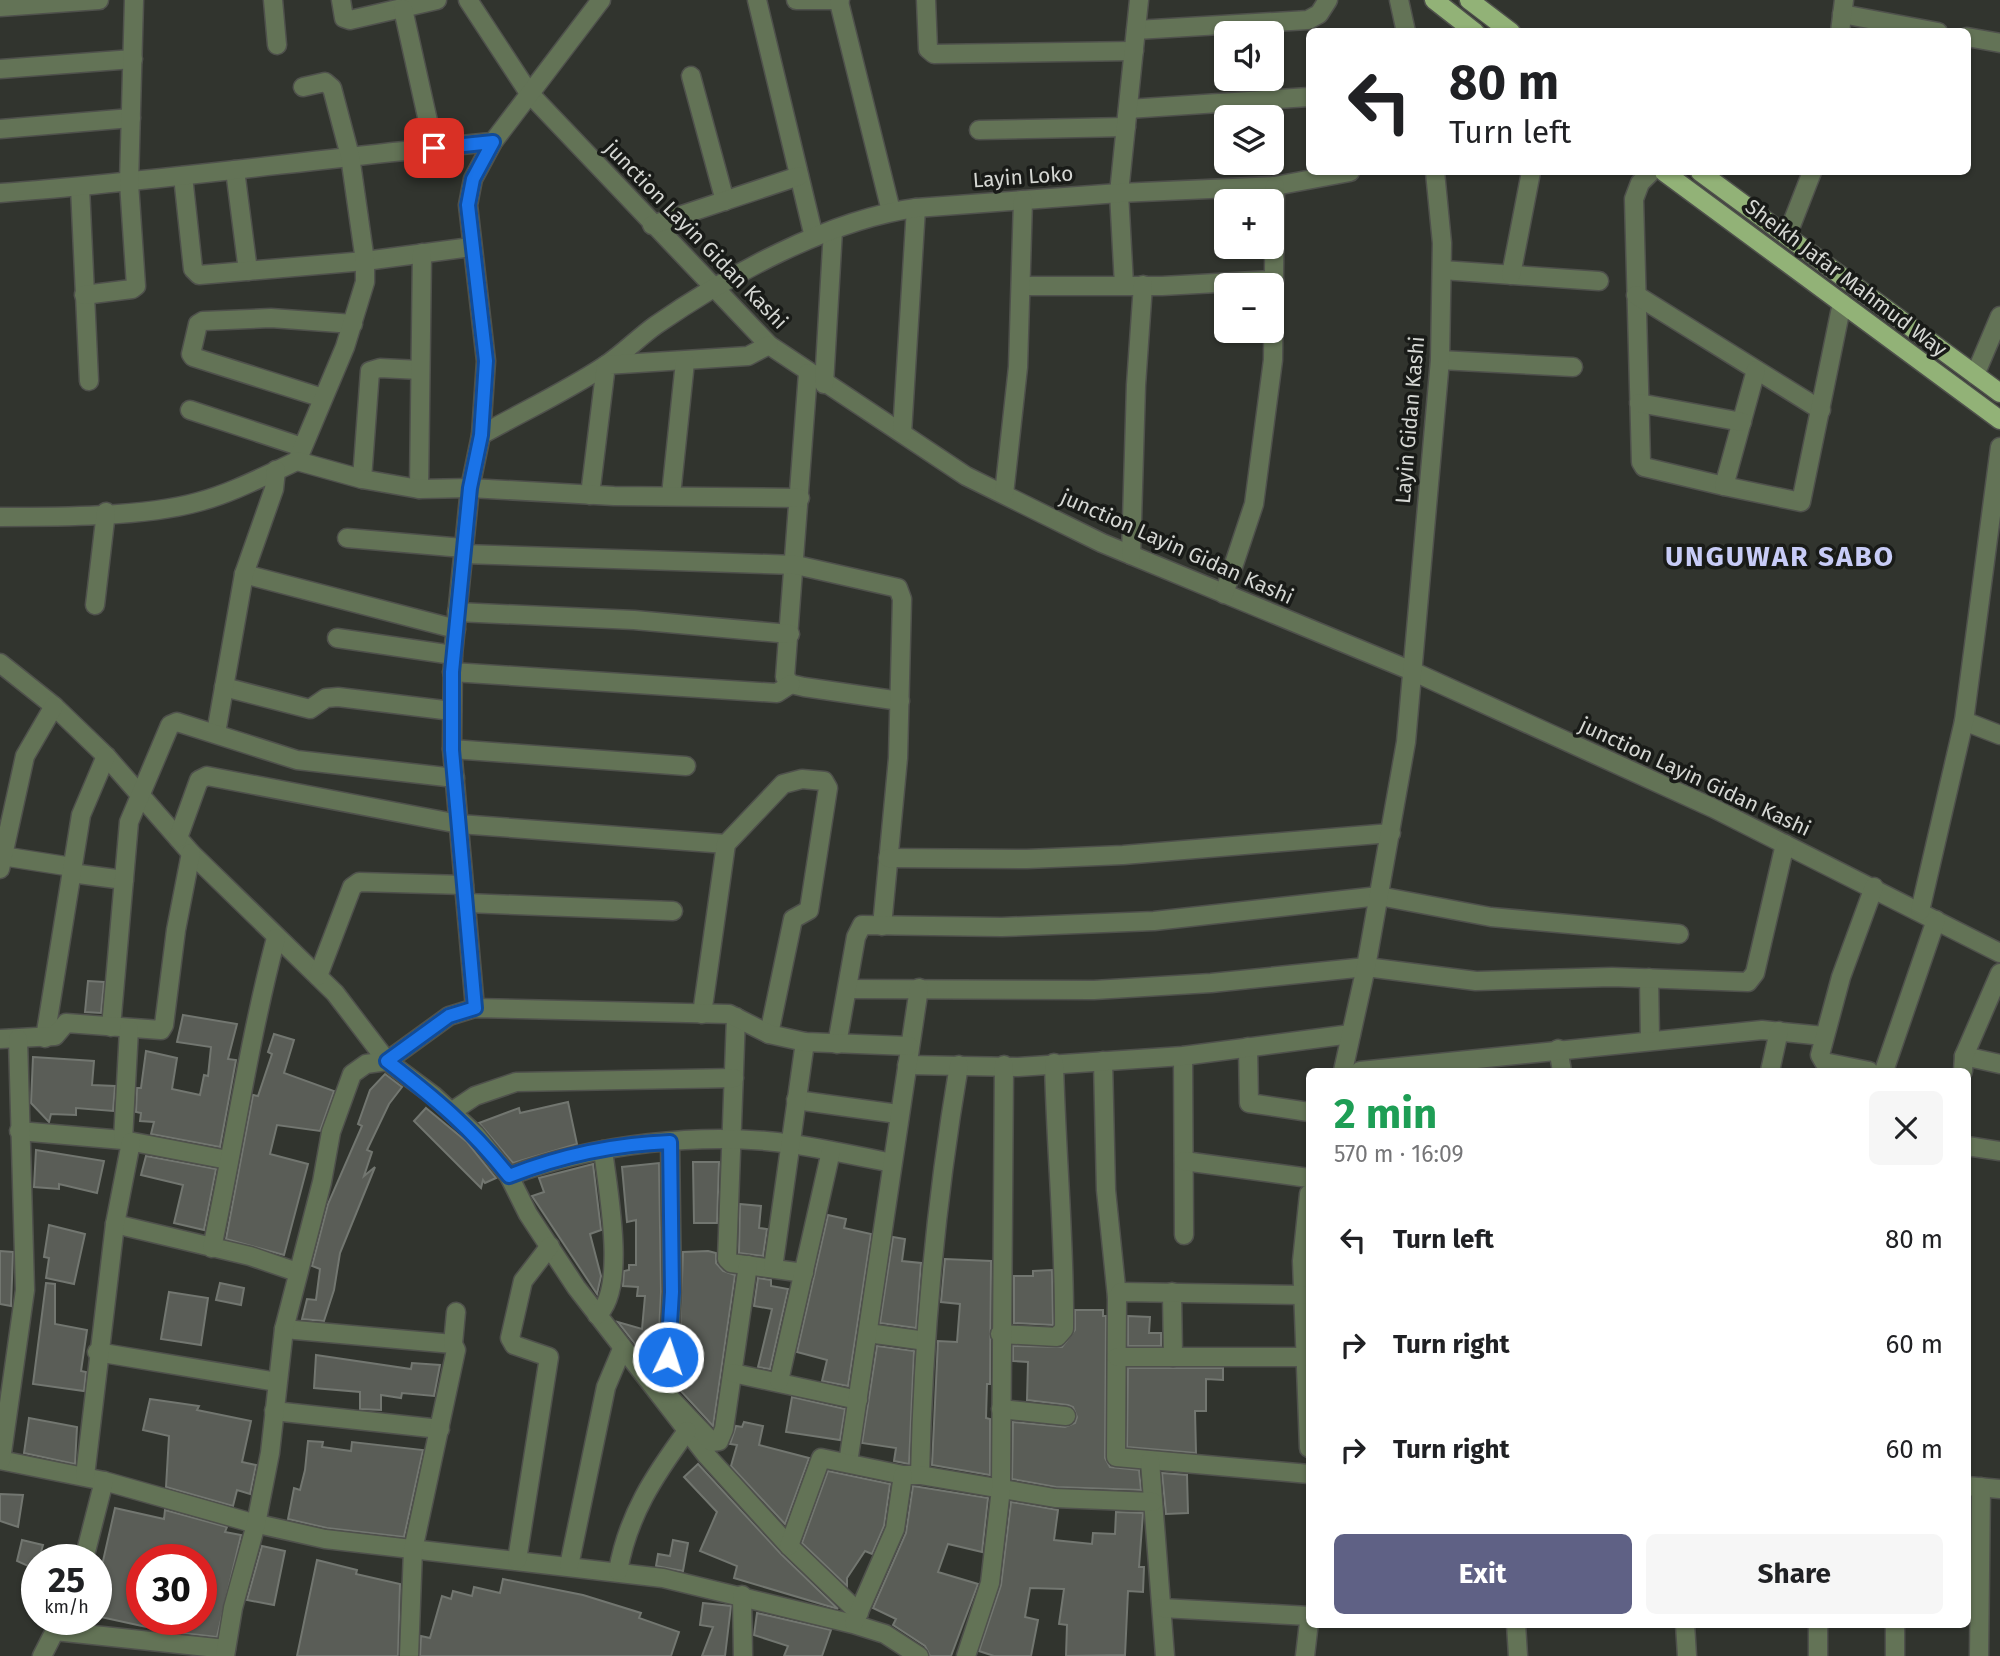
<!DOCTYPE html>
<html lang="en">
<head>
<meta charset="utf-8">
<style>
	:root { --surface:#fff; --page:#f6f6f6; --text:#202124; --muted:#757577; --accent:#5f6185 }
	body { margin:0; font-family:"Fira Sans",sans-serif; background:var(--page); color:var(--text); height:100vh; display:flex; flex-direction:column; font-size:26px; white-space:nowrap }
	* { box-sizing:border-box; margin:0 }
	p { font-size:23px; color:var(--muted) }
	.icon { flex:none; width:38px; height:38px; fill:none; stroke:currentColor; stroke-width:2; stroke-linecap:round; stroke-linejoin:round }
	.map { position:relative; flex:1; overflow:hidden }
	.drawer { position:absolute; left:1306px; top:1068px; width:665px; height:560px; display:flex; flex-direction:column; background:var(--surface); border-radius:10px; box-shadow:0 2px 5px #0004 }
	.drawer>* { flex:none }
	.guide { position:absolute; left:1306px; top:28px; width:665px; height:147px; border-radius:10px; box-shadow:0 2px 5px #0004; background:#fff; color:var(--text); overflow:hidden }
	.tools { position:absolute; left:1214px; top:21px; display:grid; gap:14px }
	.tools a { display:grid; place-items:center; width:70px; height:70px; border-radius:10px; background:var(--surface); box-shadow:0 2px 5px #0004; font-size:35px }
	.speed { position:absolute; left:21px; top:1544px; display:flex; gap:14px; font-size:35px; font-weight:700; text-align:center }
	.speed>* { display:grid; place-content:center; width:91px; height:91px; border-radius:50%; background:var(--surface); box-shadow:0 2px 5px #0004; line-height:1 }
	.speed small { font-size:18px; font-weight:400 }
	.speed .limit { border:10px solid #d22; background:#fff; color:#111 }
	.pin { position:absolute; display:grid; place-items:center; width:60px; height:60px; color:#fff; margin:-30px; border-radius:14px; box-shadow:0 4px 10px #0006 }
	.me { position:absolute; width:77px; margin:-38px; rotate:4deg; stroke-linejoin:round; filter:drop-shadow(0 0 5px #0008) }
	.turn { display:flex; align-items:center; gap:24px; height:147px; padding:0 28px; font-size:32px }
	.turn .icon { width:91px; height:91px; stroke-width:2.5 }
	.turn b { display:block; font-size:49px; line-height:60px }
	.round { display:grid; place-items:center; flex:none; width:74px; height:74px; border-radius:10px; background:var(--page) }
	.headline { display:flex; align-items:center; justify-content:space-between; height:119px; padding:0 28px }
	h1 { font-size:42px; font-weight:700; line-height:52px; color:#1e9e55 }
	.button { display:flex; gap:14px; margin-top:auto; padding:14px 28px }
	.button a { flex:1; height:80px; border-radius:10px; background:var(--accent); color:#fff; font-size:28px; font-weight:700; line-height:80px; text-align:center }
	.button a+a { background:var(--page); color:var(--text) }
	ul { padding:0; list-style:none }
	li { display:flex; align-items:center; gap:21px; height:105px; padding:0 28px }
	li div { flex:1 }
	li b { display:block; font-size:26px }
	li em { font-style:normal }
	.map>svg:first-child { display:block }
	.building { fill:#5a5d57; stroke:#727670; stroke-width:2; fill-rule:evenodd }
	.lines { fill:none; stroke-linecap:round; stroke-linejoin:round }
	.minor-casing { stroke:#4f514c; stroke-width:21 }
	.major-casing { stroke:#4f514c; stroke-width:21 }
	.minor { stroke:#637356; stroke-width:18 }
	.major { stroke:#92b277; stroke-width:18 }
	.route-casing { stroke:#114b97; stroke-width:18 }
	.route { stroke:#1a73e8; stroke-width:12 }
	.labels { text-anchor:middle; dominant-baseline:central; stroke-width:7; stroke-linejoin:round; paint-order:stroke }
	.street-label { font-size:21px; fill:#d5d7d3; stroke:#191b18 }
	.district-label { font-size:28px; font-weight:bold; letter-spacing:2px; fill:#c8ccf7; stroke:#191b18 }
</style>
</head>
<body>
<div class="map">
<svg width="2000" height="1656" viewBox="0 0 2000 1656">
	<rect width="100%" height="100%" fill="#31342e"/>
	<!-- building -->
	<g class="building">
		<path d="M88 981 104 982 101 1013 85 1012Z"/>
		<path d="M183 1015 237 1024 228 1059 236 1060 220 1147 151 1134 154 1122 140 1121 141 1113 136 1112 137 1088H141L146 1051 177 1058 172 1089 200 1095 204 1075 208 1076 211 1047 177 1042Z"/>
		<path d="M274 1034 294 1040 284 1073 334 1091 320 1131 277 1125 270 1154 308 1164 284 1255 226 1239 253 1095 258 1096 272 1054 268 1052Z"/>
		<path d="M33 1057 94 1061 92 1085 115 1086 113 1111 76 1108V1115L51 1114 49 1122 31 1103Z"/>
		<path d="M385 1074 402 1087 389 1104 367 1150 372 1152 364 1176 375 1167 340 1253 334 1290 324 1321 302 1319 307 1299 316 1300 320 1269 312 1266 328 1204 362 1126 358 1124 370 1090Z"/>
		<path d="M568 1102 577 1144 513 1163 479 1123 519 1108 520 1113Z"/>
		<path d="M426 1108 467 1142 496 1178 485 1183 483 1180 481 1188 414 1121Z"/>
		<path d="M36 1150 104 1161 97 1193 59 1184V1189L34 1187Z"/>
		<path d="M146 1156 216 1169 204 1230 174 1223 183 1185 141 1175Z"/>
		<path d="M693 1162H719L717 1223H694Z"/>
		<path d="M659 1163 661 1292 657 1372 618 1322 642 1329 645 1296H637L638 1287 623 1286 624 1271 629 1270V1265H636V1220L627 1222 622 1167Z"/>
		<path d="M593 1164 601 1230 590 1234 601 1276 597 1294 532 1196 544 1192 539 1178Z"/>
		<path d="M740 1204 761 1206 759 1228 767 1229 763 1256 739 1253Z"/>
		<path d="M828 1215 846 1219 844 1228 871 1234 848 1386 822 1381 827 1360 797 1352Z"/>
		<path d="M49 1225 85 1234 74 1284 46 1278 49 1258 44 1257Z"/>
		<path d="M893 1237 905 1239 902 1261 921 1263 916 1328 880 1323Z"/>
		<path d="M0 1251 13 1252 11 1306 0 1304Z"/>
		<path d="M708 1251 716 1253V1263L723 1271 735 1275 713 1426 678 1388 683 1252Z"/>
		<path d="M945 1259 991 1261 990 1384H987L986 1418 990 1419V1475L932 1465 938 1341 957 1342 960 1304 941 1302Z"/>
		<path d="M1052 1270 1053 1325 1014 1323V1276H1033V1271Z"/>
		<path d="M758 1278 771 1280V1286L788 1289 770 1369 758 1367 772 1309 754 1306Z"/>
		<path d="M46 1283 55 1284V1324L87 1330 81 1371 86 1372 84 1391 33 1384Z"/>
		<path d="M220 1283 244 1288 241 1305 216 1300Z"/>
		<path d="M169 1292 208 1298 201 1345 161 1339Z"/>
		<path d="M1075 1310H1103V1316H1106L1105 1458 1110 1467 1139 1470 1141 1490 1056 1487 1012 1479 1013 1422 1065 1427 1075 1423 1077 1417 1073 1407 1068 1405 1027 1400 1028 1362 1013 1361V1346L1062 1347 1075 1330Z"/>
		<path d="M1128 1316 1150 1317 1149 1333H1161V1346H1128Z"/>
		<path d="M877 1346 914 1351 909 1464 894 1461 896 1448 862 1443Z"/>
		<path d="M316 1355 411 1369 412 1363 440 1365 434 1396 402 1393 401 1398 381 1395V1410L360 1409V1392L314 1388Z"/>
		<path d="M1128 1368H1223V1380L1206 1379V1411H1195L1196 1453 1127 1447Z"/>
		<path d="M792 1397 845 1409 840 1440 786 1432Z"/>
		<path d="M150 1399 199 1406 197 1410 251 1421 242 1462 256 1465 250 1494 237 1490 233 1506 166 1487 169 1436 143 1430Z"/>
		<path d="M29 1418 77 1427 75 1464 24 1453Z"/>
		<path d="M744 1422 763 1426 759 1445 809 1458 785 1524 731 1466 737 1445 730 1444 736 1426 742 1427Z"/>
		<path d="M308 1441 323 1442 322 1447 351 1451 352 1442 423 1450 404 1537 327 1528 288 1519 294 1488 300 1490 305 1470Z"/>
		<path d="M698 1464 781 1554 838 1609 734 1578 737 1566 700 1551 717 1512 684 1477Z"/>
		<path d="M828 1471 890 1484 884 1526 872 1554 865 1551 847 1578V1586L802 1543Z"/>
		<path d="M1162 1473 1187 1475 1188 1513 1166 1514Z"/>
		<path d="M913 1486 988 1498 982 1552 948 1544 938 1572 978 1584 951 1656H930L925 1646 893 1625 896 1619 873 1608 906 1533Z"/>
		<path d="M0 1494 23 1495 18 1527 0 1521Z"/>
		<path d="M1011 1502 1058 1510 1054 1540 1092 1544 1093 1533 1115 1534 1116 1512 1143 1513 1139 1567H1144L1143 1592 1128 1591 1125 1655 1066 1656 1067 1625 1059 1624 1064 1589 1030 1588 1025 1617 1038 1620 1031 1656H994L979 1651 1001 1585Z"/>
		<path d="M115 1508 164 1519 165 1510 227 1527 225 1532 241 1535 217 1637 165 1631 96 1616V1592ZM142 1559H201V1619H142Z"/>
		<path d="M22 1540 43 1545 39 1559H37V1570L17 1561Z"/>
		<path d="M673 1540 688 1543 683 1571 656 1566 658 1554 670 1556Z"/>
		<path d="M262 1546 285 1551 274 1605 247 1600Z"/>
		<path d="M317 1560 357 1570 356 1574 400 1584 398 1656H297Z"/>
		<path d="M503 1579 583 1595 641 1613 639 1618 679 1632 671 1656H420L421 1636 430 1638 442 1596 451 1599 453 1591 472 1596 474 1587 500 1593Z"/>
		<path d="M703 1603 731 1606 725 1656H702L713 1627 700 1625Z"/>
		<path d="M757 1613 831 1630 822 1656H784L788 1646 754 1635Z"/>
	</g>
	<g class="lines">
		<!-- minor casing -->
		<g class="minor-casing">
			<g id="minor">
				<path d="M273 0 277 45"/>
				<path d="M341 0 344 18 350 20 437 0"/>
				<path d="M468 0 529 93 769 345 966 476 1102 543 1412 671 1713 808 2000 953"/>
				<path d="M757 0 814 237"/>
				<path d="M796 0H840"/>
				<path d="M926 0 928 49 934 54 1134 51"/>
				<path d="M1399 0 1406 32"/>
				<path d="M839 2 891 211"/>
				<path d="M0 7 99 0"/>
				<path d="M403 9 434 148"/>
				<path d="M1842 14 1938 32"/>
				<path d="M1136 30 1308 20 1319 14 1328 0"/>
				<path d="M1840 32 1844 0"/>
				<path d="M1967 37 2000 43"/>
				<path d="M0 69 133 59"/>
				<path d="M691 76 725 201"/>
				<path d="M1128 109 1309 97"/>
				<path d="M0 129 131 118"/>
				<path d="M979 130 1126 127"/>
				<path d="M235 170 248 271"/>
				<path d="M1651 172 1640 183 1634 199 1641 462 1644 467 1724 486"/>
				<path d="M183 176 193 269 199 275 365 261 471 247"/>
				<path d="M80 187 89 381"/>
				<path d="M0 193C165 181 328 157 493 142"/>
				<path d="M652 225 799 176"/>
				<path d="M1787 236 1812 172"/>
				<path d="M1442 270 1599 281"/>
				<path d="M1511 275 1531 172"/>
				<path d="M1124 285 1119 193 1139 0"/>
				<path d="M1021 286H1162L1274 280"/>
				<path d="M84 295 132 289 136 286 129 183 134 0"/>
				<path d="M1636 295 1821 410"/>
				<path d="M1440 360 1573 367"/>
				<path d="M1756 370 1724 486 1801 502 1842 303"/>
				<path d="M808 373 785 677 791 684 804 687 900 701"/>
				<path d="M1975 375 2000 316"/>
				<path d="M824 384 833 230"/>
				<path d="M323 398 193 357 191 354 198 324 203 321 271 318 353 324"/>
				<path d="M1639 403 1742 422"/>
				<path d="M190 410 302 447"/>
				<path d="M902 433 916 208"/>
				<path d="M481 435C522 412 567 391 606 365 624 353 639 337 656 325 727 276 830 219 916 208L1119 193 1275 186 1350 172"/>
				<path d="M297 461 345 347 365 282V261L350 156 332 88 325 82 303 87"/>
				<path d="M362 479 370 371 380 368 420 370"/>
				<path d="M419 489 422 253"/>
				<path d="M1004 494 1018 367 1023 200"/>
				<path d="M590 495 606 365 748 356 769 345"/>
				<path d="M671 495 685 362"/>
				<path d="M0 517C55 517 145 517 198 502 232 493 264 476 297 461L362 479 419 489 470 488 614 496 800 498"/>
				<path d="M347 538 463 548"/>
				<path d="M463 554 796 565 898 588 902 599 898 758 882 926"/>
				<path d="M1131 555 1136 385 1143 285"/>
				<path d="M244 574 456 629"/>
				<path d="M1224 594 1254 504 1273 360 1275 186"/>
				<path d="M95 605 106 512"/>
				<path d="M457 612 634 620 790 634"/>
				<path d="M337 638 453 655"/>
				<path d="M0 663 54 706 106 756 191 853 335 993 387 1061 434 1096 475 1134 509 1176 528 1214 576 1287 707 1456 789 1546 859 1613"/>
				<path d="M452 672 777 693 791 684"/>
				<path d="M224 687 310 709 326 698 338 697 452 711"/>
				<path d="M1964 721 2000 735"/>
				<path d="M216 733 244 574 274 489 276 470"/>
				<path d="M452 749 686 766"/>
				<path d="M178 838 199 780 207 776 459 824 726 844"/>
				<path d="M2 856 72 867"/>
				<path d="M888 858 1027 859 1123 855 1391 833"/>
				<path d="M0 869 25 756 54 706"/>
				<path d="M71 873 124 880"/>
				<path d="M466 903 673 911"/>
				<path d="M1920 911 1964 721 2000 447"/>
				<path d="M318 976 352 887 359 882 464 885"/>
				<path d="M1649 978 1650 1039"/>
				<path d="M848 989 1094 990 1211 983 1366 967 1476 981 1612 977 1748 982 1755 973 1785 844"/>
				<path d="M475 1008 452 749 453 655 470 488 481 435 486 361 468 205 473 179 493 142 601 0"/>
				<path d="M702 1014 726 844 783 784 802 779 824 781 828 788 809 910 793 919 769 1034"/>
				<path d="M736 1017 727 1259 731 1263 804 1273"/>
				<path d="M111 1027 129 822 170 725 177 722 297 760 455 778"/>
				<path d="M45 1038 81 815 106 756"/>
				<path d="M0 1039 55 1036 66 1023 161 1030 164 1025 176 930 191 853"/>
				<path d="M837 1044 856 937 862 925 1002 927 1154 921 1379 896 1491 917 1679 934"/>
				<path d="M1248 1047 1249 1103 1309 1112"/>
				<path d="M1558 1049 1562 1071"/>
				<path d="M1183 1056 1184 1235"/>
				<path d="M1964 1056 2000 1064"/>
				<path d="M1103 1061 1106 1190 1117 1297"/>
				<path d="M907 1065 1018 1067 1183 1056 1351 1034"/>
				<path d="M1343 1071 1366 967 1406 742 1440 360 1442 243 1435 172"/>
				<path d="M1360 1071 1762 1030 1824 1036"/>
				<path d="M1770 1071 1779 1031"/>
				<path d="M1869 1071 1824 1062 1820 1055 1841 977 1874 887"/>
				<path d="M1884 1071 1936 920"/>
				<path d="M1963 1071 1964 1056 2000 973"/>
				<path d="M796 1100 898 1114"/>
				<path d="M451 1112 475 1096 516 1082 734 1078"/>
				<path d="M19 1131 123 1140 228 1160"/>
				<path d="M123 1140 129 1029"/>
				<path d="M670 1142 672 1292 667 1390 670 1398 712 1442 719 1441 724 1429 748 1265"/>
				<path d="M1967 1146 2000 1151"/>
				<path d="M1184 1161 1309 1178"/>
				<path d="M509 1176C593 1144 703 1131 792 1144 825 1149 858 1156 892 1163"/>
				<path d="M1309 1194 1302 1261 1309 1448"/>
				<path d="M115 1224 250 1256 297 1272"/>
				<path d="M212 1248C234 1145 249 1040 276 938"/>
				<path d="M773 1268 805 1042"/>
				<path d="M1172 1292 1173 1357"/>
				<path d="M1303 1295 1121 1292 1117 1297 1116 1457 1309 1474"/>
				<path d="M597 1315C628 1290 607 1186 603 1150"/>
				<path d="M284 1329 453 1344"/>
				<path d="M868 1333 926 1341"/>
				<path d="M1000 1334 1057 1337 1064 1329C1065 1241 1056 1152 1054 1063"/>
				<path d="M97 1352 277 1382"/>
				<path d="M1117 1357H1305"/>
				<path d="M733 1373 858 1400"/>
				<path d="M779 1381 831 1151"/>
				<path d="M1001 1409 1066 1416"/>
				<path d="M274 1411 440 1429"/>
				<path d="M0 1460 104 1481 249 1522 325 1539 663 1578 853 1624 885 1634 919 1656"/>
				<path d="M1 1460 25 1290 18 1039"/>
				<path d="M1150 1461 1165 1656"/>
				<path d="M848 1463 919 988"/>
				<path d="M920 1475C923 1338 936 1200 959 1065"/>
				<path d="M85 1476 115 1224 131 1142"/>
				<path d="M1967 1486 2000 1489"/>
				<path d="M789 1546 821 1458 903 1475H920L1055 1498 1153 1502"/>
				<path d="M84 1559 104 1481"/>
				<path d="M517 1560 549 1357 514 1345 510 1338 523 1281 550 1246"/>
				<path d="M569 1566 606 1387 622 1349"/>
				<path d="M618 1571C628 1515 654 1476 687 1431"/>
				<path d="M742 1595 743 1656"/>
				<path d="M1162 1608 1309 1616"/>
				<path d="M854 1623 895 1529 903 1475"/>
				<path d="M1516 1624 1518 1656"/>
				<path d="M1685 1624 1687 1656"/>
				<path d="M1818 1624V1656"/>
				<path d="M55 1631 226 1649"/>
				<path d="M42 1656 61 1619"/>
				<path d="M225 1656 233 1608 256 1524 270 1453 284 1329 322 1182 331 1132 352 1074 366 1064 387 1061 449 1016 475 1008 729 1014 769 1034 805 1042 909 1046"/>
				<path d="M409 1656 413 1550 456 1350 453 1344 456 1312"/>
				<path d="M966 1656 990 1583 1001 1489 1004 1065"/>
				<path d="M1305 1656 1309 1622"/>
				<path d="M1895 1656V1624"/>
				<path d="M1979 1656 1981 1487"/>
			</g>
		</g>
		<!-- major casing -->
		<g class="major-casing">
			<g id="major">
				<path d="M1434 0 1475 32"/>
				<path d="M1469 0 1511 32"/>
				<path d="M1664 172 2000 420"/>
				<path d="M1700 172 2000 393"/>
			</g>
		</g>
		<!-- minor -->
		<use href="#minor" class="minor"/>
		<!-- major -->
		<use href="#major" class="major"/>
	</g>
	<g class="lines">
		<!-- route casing -->
		<g class="route-casing">
			<path id="route" d="M434 148 493 142 473 179 468 205 486 361 481 435 470 488 452 672V750L475 1008 449 1016 387 1061C436 1099 470 1127 509 1176 560 1156 615 1144 670 1142L672 1292 668 1357"/>
		</g>
		<!-- route -->
		<use href="#route" class="route"/>
	</g>
	<g class="labels">
		<!-- street labels -->
		<g class="street-label">
			<text transform="translate(1023 177) rotate(-4)">Layin Loko</text>
			<text transform="translate(696 235) rotate(46)">junction Layin Gidan Kashi</text>
			<text transform="translate(1846 278) rotate(37)">Sheikh Jafar Mahmud Way</text>
			<text transform="translate(1410 420) rotate(-85)">Layin Gidan Kashi</text>
			<text transform="translate(1177 547) rotate(24)">junction Layin Gidan Kashi</text>
			<text transform="translate(1695 777) rotate(25)">junction Layin Gidan Kashi</text>
		</g>
		<!-- district labels -->
		<g class="district-label">
			<text x="1780" y="556">UNGUWAR SABO</text>
		</g>
	</g>
</svg>
<div class="tools">
<a><svg class="icon" aria-label="sound" viewBox="0 0 24 24"><path d="M4 9h4l5-4v14l-5-4H4zM17 9q2 3 0 6"/></svg></a>
<a><svg class="icon" aria-label="layers" viewBox="0 0 24 24"><path d="M12 4l9 5-9 5-9-5zM3 14l9 5 9-5"/></svg></a>
<a>+</a>
<a>−</a>
</div>
<div class="speed"><div>25<small>km/h</small></div><div class="limit">30</div></div>
<div class="pin" style="left:434px;top:148px;background:#d93025"><svg class="icon" aria-label="arrive" viewBox="0 0 24 24"><path d="M6 21V4h12l-3 4 3 4H6"/></svg></div>
<svg class="me" style="left:668px;top:1357px" viewBox="-20 -20 40 40"><circle r="17" fill="#1a73e8" stroke="#fff" stroke-width="3"/><path d="M0-11L8 9 0 5-8 9z" fill="#fff"/></svg>
<div class="guide">
<div class="turn"><svg class="icon" aria-label="left" viewBox="0 0 24 24"><path d="M17 20v-9H6M10 6l-5 5 5 5"/></svg><div><b>80 m</b>Turn left</div></div>
</div>
<section class="drawer">
<div class="headline"><div><h1>2 min</h1><p>570 m · 16:09</p></div><a class="round"><svg class="icon" aria-label="close" viewBox="0 0 24 24"><path d="M6 6l12 12M18 6L6 18"/></svg></a></div>
<ul>
<li><svg class="icon" aria-label="left" viewBox="0 0 24 24"><path d="M17 20v-9H6M10 6l-5 5 5 5"/></svg><div><b>Turn left</b></div><em>80 m</em></li>
<li><svg class="icon" aria-label="right" viewBox="0 0 24 24"><path d="M7 20v-9h11M14 6l5 5-5 5"/></svg><div><b>Turn right</b></div><em>60 m</em></li>
<li><svg class="icon" aria-label="right" viewBox="0 0 24 24"><path d="M7 20v-9h11M14 6l5 5-5 5"/></svg><div><b>Turn right</b></div><em>60 m</em></li>
</ul>
<div class="button"><a>Exit</a><a>Share</a></div>
</section>
</div>
</body>
</html>
